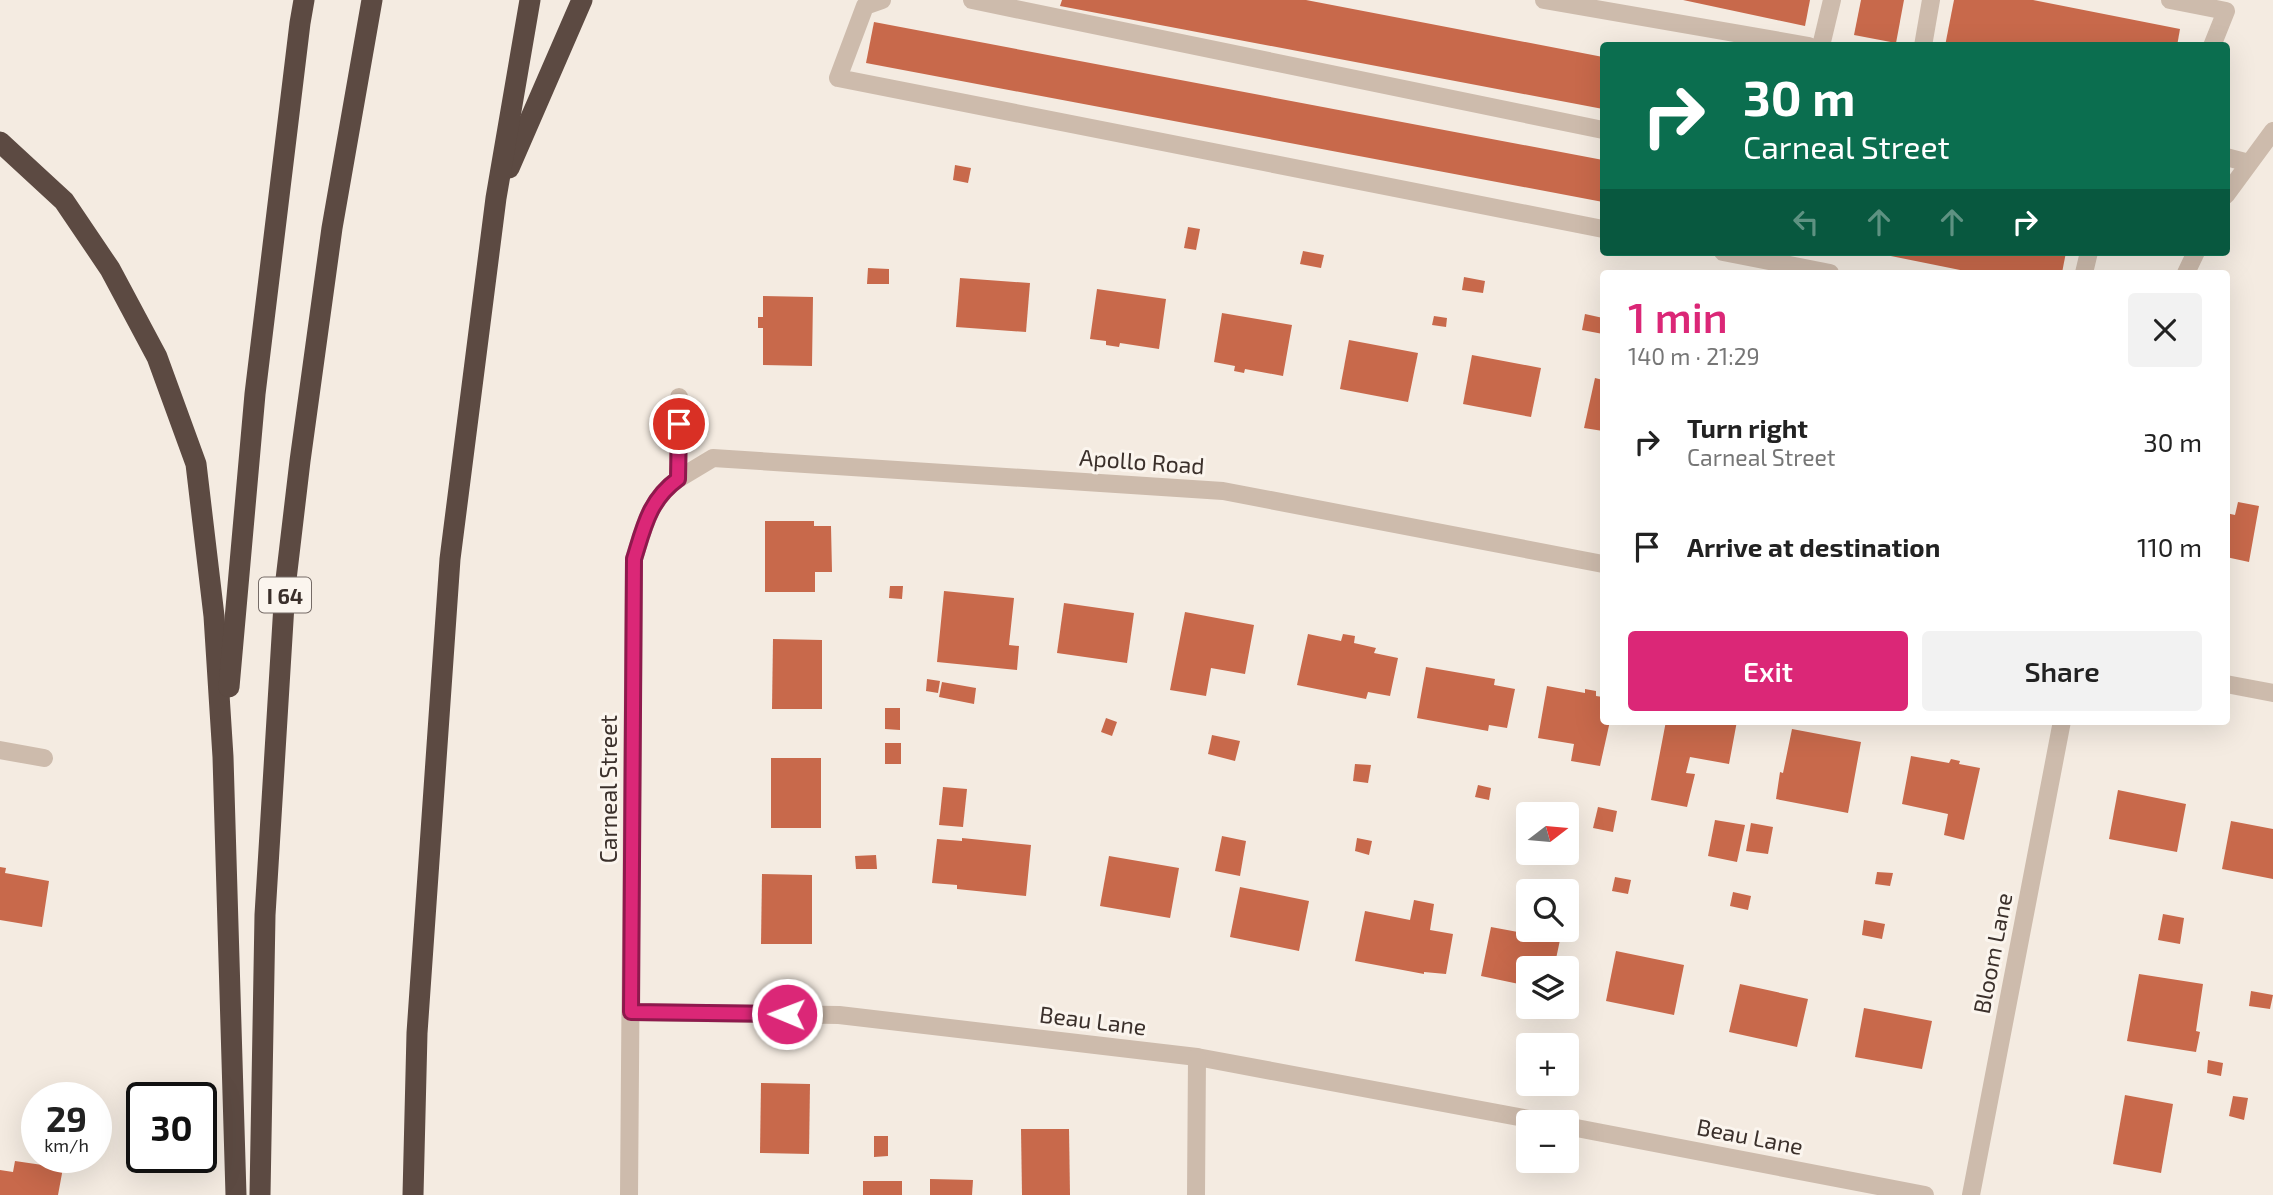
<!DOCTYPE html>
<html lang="en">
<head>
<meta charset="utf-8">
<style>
	:root { --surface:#fff; --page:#f2f2f2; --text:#222; --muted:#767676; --accent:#db2777 }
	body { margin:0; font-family:"Exo 2",sans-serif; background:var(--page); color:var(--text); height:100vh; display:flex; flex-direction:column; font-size:26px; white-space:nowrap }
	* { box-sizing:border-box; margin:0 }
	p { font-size:23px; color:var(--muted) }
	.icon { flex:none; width:38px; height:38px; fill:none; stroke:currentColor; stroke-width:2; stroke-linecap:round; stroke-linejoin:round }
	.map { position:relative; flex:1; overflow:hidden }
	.panel { position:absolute; left:1600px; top:270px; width:630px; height:455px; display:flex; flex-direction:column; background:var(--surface); border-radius:7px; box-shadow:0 7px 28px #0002 }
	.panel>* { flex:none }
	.guide { position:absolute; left:1600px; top:42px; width:630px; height:214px; border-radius:7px; box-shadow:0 7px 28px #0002; background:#0b6e4f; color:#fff; overflow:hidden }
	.needle { width:46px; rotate:74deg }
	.fabs { position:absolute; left:1516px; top:802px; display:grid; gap:14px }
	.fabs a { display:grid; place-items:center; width:63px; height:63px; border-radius:7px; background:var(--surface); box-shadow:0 7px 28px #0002; font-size:35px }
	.speed { position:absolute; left:21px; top:1082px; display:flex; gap:14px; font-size:35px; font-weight:700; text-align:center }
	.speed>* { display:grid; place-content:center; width:91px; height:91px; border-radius:50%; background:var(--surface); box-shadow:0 7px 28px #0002; line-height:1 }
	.speed small { font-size:18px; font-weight:400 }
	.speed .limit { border:4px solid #111; border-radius:10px; background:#fff; color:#111 }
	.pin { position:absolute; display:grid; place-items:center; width:60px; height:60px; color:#fff; margin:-30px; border:4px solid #fff; border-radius:50%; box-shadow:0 2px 7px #0007 }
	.me { position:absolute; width:77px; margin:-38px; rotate:271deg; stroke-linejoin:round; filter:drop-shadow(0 0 5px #0008) }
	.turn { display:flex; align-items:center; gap:24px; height:147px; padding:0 28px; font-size:32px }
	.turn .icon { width:91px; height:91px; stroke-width:2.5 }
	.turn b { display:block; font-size:49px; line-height:60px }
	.lanes { display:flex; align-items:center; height:66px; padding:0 28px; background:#0003; justify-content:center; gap:35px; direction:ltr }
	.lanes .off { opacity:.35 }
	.round { display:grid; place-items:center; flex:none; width:74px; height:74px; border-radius:7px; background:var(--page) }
	.summary { display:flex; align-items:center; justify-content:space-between; height:119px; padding:0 28px }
	h1 { font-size:42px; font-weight:600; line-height:52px; color:var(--accent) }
	.primary-button { display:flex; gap:14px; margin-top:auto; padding:14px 28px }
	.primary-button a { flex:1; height:80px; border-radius:7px; background:var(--accent); color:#fff; font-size:28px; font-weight:600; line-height:80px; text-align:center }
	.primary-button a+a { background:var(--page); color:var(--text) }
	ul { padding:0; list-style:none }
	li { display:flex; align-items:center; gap:21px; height:105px; padding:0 28px }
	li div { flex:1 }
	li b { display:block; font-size:26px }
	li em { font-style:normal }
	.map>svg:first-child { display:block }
	.building { fill:#c8694b }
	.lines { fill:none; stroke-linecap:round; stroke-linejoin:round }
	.minor { stroke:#cdbbac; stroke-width:18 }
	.highway { stroke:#5c4a42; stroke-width:21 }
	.route-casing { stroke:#8e194d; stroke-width:18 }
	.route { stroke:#db2777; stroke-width:12 }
	.labels { text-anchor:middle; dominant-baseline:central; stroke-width:6; stroke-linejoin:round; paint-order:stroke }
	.shield { fill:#fbf5ee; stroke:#756b66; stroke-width:2 }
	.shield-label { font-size:21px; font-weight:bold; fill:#3b302b }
	.street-label { font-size:23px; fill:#3b302b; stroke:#fbf5ee }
</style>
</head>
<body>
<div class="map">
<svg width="2273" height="1195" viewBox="0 0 2273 1195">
	<rect width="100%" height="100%" fill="#f4ebe1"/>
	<!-- building -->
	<g class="building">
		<path d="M1062 0H1306L1603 57V109L1060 6Z"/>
		<path d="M1683 0H1810L1805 26Z"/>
		<path d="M1861 0H1904L1896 43 1854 35Z"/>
		<path d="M1954 0H2033L2180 29 2177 46H1945Z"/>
		<path d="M874 22 1603 160V202L866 63Z"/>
		<path d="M955 165 971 168 968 183 953 180Z"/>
		<path d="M1188 227 1200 229 1196 250 1184 248Z"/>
		<path d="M1303 251 1324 255 1321 268 1300 264Z"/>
		<path d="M1871 252H2066L2062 273H1975Z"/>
		<path d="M868 268 889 269V284H867Z"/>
		<path d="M1464 277 1485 281 1483 293 1462 290Z"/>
		<path d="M960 278 1030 283 1026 332 956 327Z"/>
		<path d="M1097 289 1166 299 1159 349 1120 343 1119 347 1106 345V341L1090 339Z"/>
		<path d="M763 296 813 297 812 366 763 365V328H758V317H763Z"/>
		<path d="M1222 313 1292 325 1283 376 1245 369 1244 373 1234 371 1235 366 1214 362Z"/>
		<path d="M1585 314 1603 318V334L1582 330Z"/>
		<path d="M1434 316 1447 318 1446 327 1432 325Z"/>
		<path d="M1349 340 1418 353 1408 402 1340 389Z"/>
		<path d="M1472 355 1541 368 1531 417 1463 404Z"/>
		<path d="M1595 378 1603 380V431L1584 428Z"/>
		<path d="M2238 502 2259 506 2249 562 2226 557V513L2235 515Z"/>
		<path d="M765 521H814V526H831L832 572H815V592H765Z"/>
		<path d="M890 586H903L902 599 889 598Z"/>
		<path d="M944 591 1014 598 1009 645 1019 646 1017 670 937 662Z"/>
		<path d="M1064 603 1134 613 1127 663 1057 653Z"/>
		<path d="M1185 612 1254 625 1245 674 1211 668 1206 696 1170 690Z"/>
		<path d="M1308 634 1341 641 1343 634 1355 636 1354 643 1376 648 1374 653 1398 658 1390 696 1368 692 1366 699 1297 685Z"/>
		<path d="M773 639 822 640V709H772Z"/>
		<path d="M1426 667 1495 679 1494 685 1515 689 1507 728 1489 725 1488 731 1417 718Z"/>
		<path d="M927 679 940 681 938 693 926 691Z"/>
		<path d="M942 682 976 688 974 704 939 697Z"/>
		<path d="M1547 686 1585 693V689L1596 691V696L1603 697V721H1610L1600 766 1571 761 1574 744 1538 738Z"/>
		<path d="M885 708H900V730L885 729Z"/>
		<path d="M1106 718 1117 722 1112 736 1101 732Z"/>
		<path d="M1666 721H1737L1729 764 1690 757 1686 773 1695 774 1687 807 1651 800Z"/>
		<path d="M1792 729 1861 742 1848 813 1776 799 1780 772 1783 773Z"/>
		<path d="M1212 735 1240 741 1235 761 1208 754Z"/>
		<rect x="885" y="743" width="16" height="21"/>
		<path d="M1911 756 1949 763 1951 759 1960 761 1959 764 1980 768 1964 840 1944 835 1948 814 1902 804Z"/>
		<rect x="771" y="758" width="50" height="70"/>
		<path d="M1355 764 1371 765 1368 783 1353 781Z"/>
		<path d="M1478 785 1491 788 1489 800 1475 797Z"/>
		<path d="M943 787 967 789 963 827 939 825Z"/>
		<path d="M2118 790 2186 804 2177 852 2109 839Z"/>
		<path d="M1598 807 1617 811 1613 832 1593 828Z"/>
		<path d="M1715 820 1745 825 1737 862 1708 856Z"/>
		<path d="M2231 821 2273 829V879L2222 869Z"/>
		<path d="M1751 823 1773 827 1768 854 1746 851Z"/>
		<path d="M1222 836 1246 841 1240 876 1215 871Z"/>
		<path d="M962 838 1031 845 1026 896 957 889V885L932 883 937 839 962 841Z"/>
		<path d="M1357 838 1372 841 1369 855 1355 851Z"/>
		<path d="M876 855 877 869H856L855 856Z"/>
		<path d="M1109 856 1179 868 1170 918 1100 906Z"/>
		<path d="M0 867 6 868 5 873 49 881 42 927 0 920Z"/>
		<path d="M1877 872 1893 873 1890 886 1875 884Z"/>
		<path d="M762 874 812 875V944H761Z"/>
		<path d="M1615 877 1631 880 1628 894 1612 891Z"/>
		<path d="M1240 887 1309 901 1299 951 1230 937Z"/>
		<path d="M1733 892 1751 896 1748 910 1730 906Z"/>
		<path d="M1414 900 1434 904 1430 930 1453 934 1446 974 1424 972V974L1355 961 1365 911 1410 920Z"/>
		<path d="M2163 914 2184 918 2180 944 2158 940Z"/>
		<path d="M1864 920 1885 924 1882 939 1862 935Z"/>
		<path d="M1491 927 1560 940 1554 968H1528V986L1481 976Z"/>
		<path d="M1616 951 1684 965 1674 1015 1606 1001Z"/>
		<path d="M2139 974 2203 984 2196 1031 2200 1032 2196 1052 2127 1041Z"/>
		<path d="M1740 984 1808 999 1797 1047 1729 1032Z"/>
		<path d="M2251 991 2273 995 2270 1009 2249 1006Z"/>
		<path d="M1864 1008 1932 1021 1922 1069 1855 1057Z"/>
		<path d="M2208 1060 2223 1063 2221 1076 2207 1073Z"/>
		<path d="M761 1083 810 1084 809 1154 760 1153Z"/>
		<path d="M2125 1095 2173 1104 2161 1173 2113 1164Z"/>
		<path d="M2233 1096 2248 1098 2244 1120 2229 1116Z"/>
		<path d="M1021 1129H1069L1070 1195H1022Z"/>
		<path d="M874 1136H888V1156L874 1157Z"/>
		<path d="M15 1161 63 1168 58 1195H0V1170L13 1172Z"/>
		<path d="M930 1179 973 1180 972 1195H930Z"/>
		<rect x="863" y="1181" width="39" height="14"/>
	</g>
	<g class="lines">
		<!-- minor -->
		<g class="minor">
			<path d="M882 0 865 6 838 78 1603 229"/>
			<path d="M972 0 1603 130"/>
			<path d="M1544 0 1809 46"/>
			<path d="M2170 0 2226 11 2212 46"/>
			<path d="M1821 46 1832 0"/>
			<path d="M1923 46 1931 0"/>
			<path d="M2226 157 2249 163"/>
			<path d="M2226 195 2273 131"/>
			<path d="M1723 252 1830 273"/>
			<path d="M2084 273 2089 252"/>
			<path d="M2186 273 2196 252"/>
			<path d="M678 479 713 458 1223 491 1603 564"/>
			<path d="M2226 684 2273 693"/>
			<path d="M0 750 44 758"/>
			<path d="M631 1012 839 1015 1197 1057 1545 1122"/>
			<path d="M1566 1126 1925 1195"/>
			<path d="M629 1195 634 559C644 527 649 500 678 479L679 397"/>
			<path d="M1196 1195 1197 1057"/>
			<path d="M1971 1195 2062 721"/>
		</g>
		<!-- highway -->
		<g class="highway">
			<path d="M0 142 64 201 110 269 157 357 196 464 214 616 223 757 236 1195"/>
			<path d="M509 168 582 0"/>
			<path d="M229 687 255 394 300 23 304 0"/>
			<path d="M260 1195 265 915 285 588 300 461 332 228 372 0"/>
			<path d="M413 1195 417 1033 450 559 496 198 530 0"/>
		</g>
	</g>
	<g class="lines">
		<!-- route casing -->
		<g class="route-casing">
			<path id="route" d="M679 424 678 479C649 500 644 527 634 559L631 1012 787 1014"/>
		</g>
		<!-- route -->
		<use href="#route" class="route"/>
	</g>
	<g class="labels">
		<!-- shield labels -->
		<rect class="shield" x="259" y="577.5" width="52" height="35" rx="5"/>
		<g class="shield-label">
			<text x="285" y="595">I 64</text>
		</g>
		<!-- street labels -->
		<g class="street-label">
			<text transform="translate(1142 461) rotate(4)">Apollo Road</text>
			<text transform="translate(608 789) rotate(-90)">Carneal Street</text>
			<text transform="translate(1992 953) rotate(-79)">Bloom Lane</text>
			<text transform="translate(1093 1020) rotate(7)">Beau Lane</text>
			<text transform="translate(1750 1136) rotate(11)">Beau Lane</text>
		</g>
	</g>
</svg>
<div class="fabs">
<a><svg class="needle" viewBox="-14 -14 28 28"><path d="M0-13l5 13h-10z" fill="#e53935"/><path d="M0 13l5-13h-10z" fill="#767676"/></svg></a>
<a><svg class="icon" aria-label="search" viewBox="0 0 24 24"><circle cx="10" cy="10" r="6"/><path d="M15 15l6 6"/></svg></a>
<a><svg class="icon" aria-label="layers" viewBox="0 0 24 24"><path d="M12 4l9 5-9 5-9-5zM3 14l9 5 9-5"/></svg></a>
<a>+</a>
<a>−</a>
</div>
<div class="speed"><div>29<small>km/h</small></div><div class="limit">30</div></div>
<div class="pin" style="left:679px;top:424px;background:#d93025"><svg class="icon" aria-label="arrive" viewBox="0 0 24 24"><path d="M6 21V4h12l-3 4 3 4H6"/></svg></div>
<svg class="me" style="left:787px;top:1014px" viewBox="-20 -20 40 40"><circle r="17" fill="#db2777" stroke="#fff" stroke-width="3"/><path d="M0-11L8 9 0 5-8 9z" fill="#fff"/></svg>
<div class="guide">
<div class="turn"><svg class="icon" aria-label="right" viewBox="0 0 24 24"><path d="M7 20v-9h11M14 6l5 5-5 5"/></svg><div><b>30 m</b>Carneal Street</div></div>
<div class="lanes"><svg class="icon off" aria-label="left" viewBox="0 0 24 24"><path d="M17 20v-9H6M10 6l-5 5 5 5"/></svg><svg class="icon off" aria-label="ahead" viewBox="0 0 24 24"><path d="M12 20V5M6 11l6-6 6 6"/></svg><svg class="icon off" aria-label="ahead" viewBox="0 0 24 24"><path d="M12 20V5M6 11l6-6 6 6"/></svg><svg class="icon" aria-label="right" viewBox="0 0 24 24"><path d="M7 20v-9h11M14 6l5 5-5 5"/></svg></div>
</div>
<section class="panel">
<div class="summary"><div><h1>1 min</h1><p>140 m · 21:29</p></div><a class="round"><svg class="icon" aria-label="close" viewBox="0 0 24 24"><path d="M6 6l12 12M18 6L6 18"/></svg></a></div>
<ul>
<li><svg class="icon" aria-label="right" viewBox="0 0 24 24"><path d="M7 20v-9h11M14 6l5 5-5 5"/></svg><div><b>Turn right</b><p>Carneal Street</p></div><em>30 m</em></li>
<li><svg class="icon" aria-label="arrive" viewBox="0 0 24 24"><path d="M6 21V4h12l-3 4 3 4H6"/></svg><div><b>Arrive at destination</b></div><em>110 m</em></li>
</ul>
<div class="primary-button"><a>Exit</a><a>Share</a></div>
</section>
</div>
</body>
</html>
